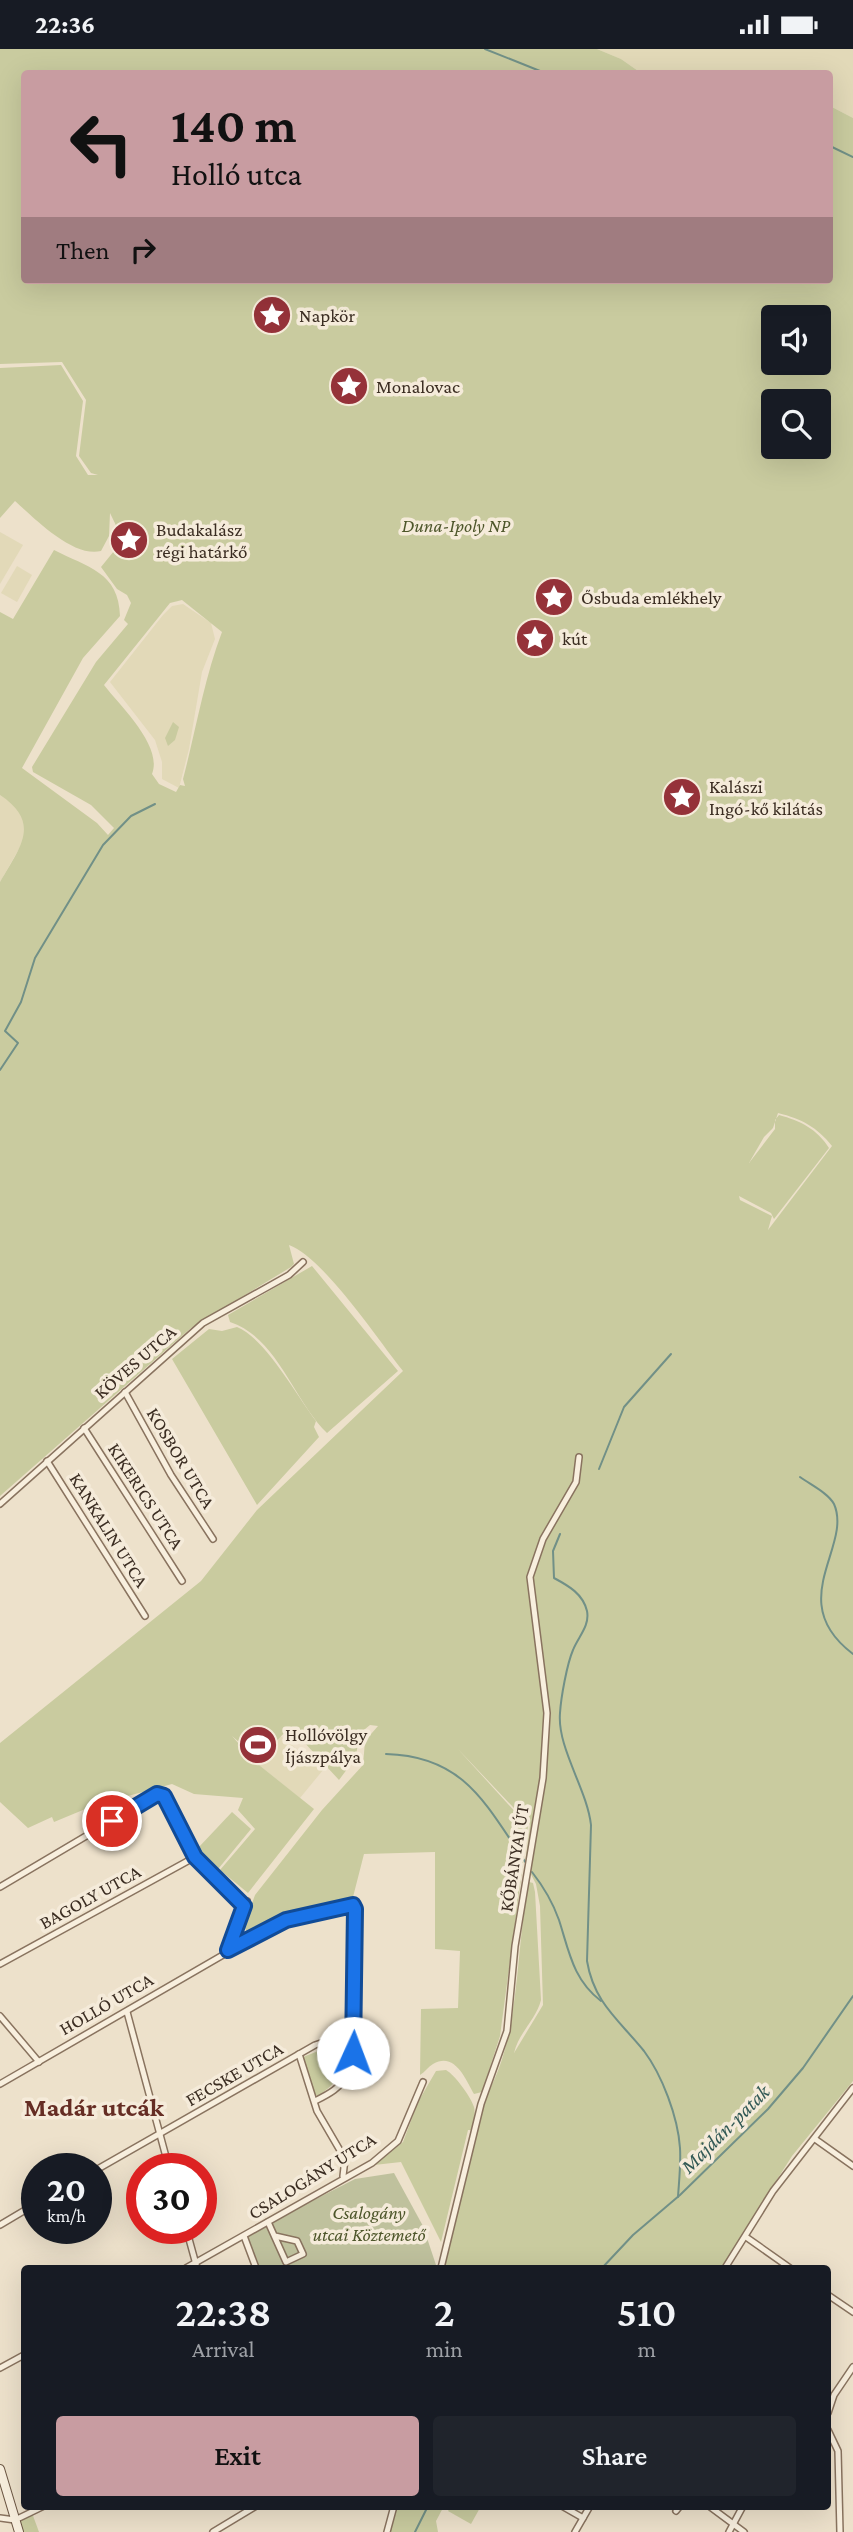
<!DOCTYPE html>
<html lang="en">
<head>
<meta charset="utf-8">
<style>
	:root { --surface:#171b24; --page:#20242c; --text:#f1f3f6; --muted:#9ea1a6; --accent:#c89ca1 }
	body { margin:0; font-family:"Crimson Pro",serif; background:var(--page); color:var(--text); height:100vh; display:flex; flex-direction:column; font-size:26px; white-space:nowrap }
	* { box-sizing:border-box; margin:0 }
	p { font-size:23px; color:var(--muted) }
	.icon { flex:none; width:38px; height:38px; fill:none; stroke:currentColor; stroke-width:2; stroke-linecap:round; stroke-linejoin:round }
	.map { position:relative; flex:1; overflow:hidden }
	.details { position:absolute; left:21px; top:2216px; width:810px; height:245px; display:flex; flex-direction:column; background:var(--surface); border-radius:7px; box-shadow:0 7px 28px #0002 }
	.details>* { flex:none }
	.guide { position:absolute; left:21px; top:21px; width:812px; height:214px; border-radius:7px; box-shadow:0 7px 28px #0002; background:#c89ca1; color:#111; overflow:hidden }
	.buttons { position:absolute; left:761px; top:256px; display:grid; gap:14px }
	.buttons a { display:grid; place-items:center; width:70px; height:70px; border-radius:7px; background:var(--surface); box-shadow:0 7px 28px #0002; font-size:35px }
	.speed { position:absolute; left:21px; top:2104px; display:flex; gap:14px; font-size:35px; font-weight:700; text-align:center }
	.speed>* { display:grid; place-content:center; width:91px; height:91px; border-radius:50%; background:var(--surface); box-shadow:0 7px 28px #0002; line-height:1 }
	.speed small { font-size:18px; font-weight:400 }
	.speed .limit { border:10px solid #d22; background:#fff; color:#111 }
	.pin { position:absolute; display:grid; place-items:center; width:60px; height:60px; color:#fff; margin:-30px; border:4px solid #fff; border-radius:50%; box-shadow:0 2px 7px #0007 }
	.me { position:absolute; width:77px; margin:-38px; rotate:2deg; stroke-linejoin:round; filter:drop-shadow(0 0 5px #0008) }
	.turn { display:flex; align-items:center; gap:24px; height:147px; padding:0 35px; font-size:32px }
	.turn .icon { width:91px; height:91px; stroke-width:2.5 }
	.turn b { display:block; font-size:49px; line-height:60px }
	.then { display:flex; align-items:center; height:66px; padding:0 35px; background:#0003; gap:14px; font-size:26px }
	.eta { display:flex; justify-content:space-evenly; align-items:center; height:119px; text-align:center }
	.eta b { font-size:42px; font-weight:600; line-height:49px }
	.cta { display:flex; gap:14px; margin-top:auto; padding:14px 35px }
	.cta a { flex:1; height:80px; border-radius:7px; background:var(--accent); color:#111; font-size:28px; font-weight:600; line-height:80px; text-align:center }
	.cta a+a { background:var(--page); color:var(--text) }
	.status { display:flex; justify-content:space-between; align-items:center; height:49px; padding:0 35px; background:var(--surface); direction:ltr }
	.status svg { height:19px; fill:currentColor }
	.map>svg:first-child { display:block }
	.farmland { fill:#e2d9b8 }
	.green { fill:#c9cb9f; fill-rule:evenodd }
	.cemetery { fill:#bfc19d }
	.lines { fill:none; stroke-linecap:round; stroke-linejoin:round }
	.stream { stroke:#719087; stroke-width:2 }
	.minor-casing { stroke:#89735f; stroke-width:8 }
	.secondary-casing { stroke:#6b5542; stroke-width:10 }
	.minor { stroke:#f8efde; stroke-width:5 }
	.secondary { stroke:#f8efde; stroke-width:8 }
	.route-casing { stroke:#114b97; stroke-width:18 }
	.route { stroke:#1a73e8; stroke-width:12 }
	.labels { text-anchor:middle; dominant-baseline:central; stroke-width:7; stroke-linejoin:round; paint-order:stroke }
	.poi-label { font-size:19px; fill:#3b2d22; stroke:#f5ebda; text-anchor:start }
	.park-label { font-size:19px; font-style:italic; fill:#4d562a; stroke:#f5ebda }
	.street-label { font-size:19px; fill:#3b2d22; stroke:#f5ebda }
	.water-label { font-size:21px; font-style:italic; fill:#325955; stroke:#f5ebda }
	.district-label { font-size:26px; font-weight:bold; fill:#652d24; stroke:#f5ebda }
</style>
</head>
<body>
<div class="status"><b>22:36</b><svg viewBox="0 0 49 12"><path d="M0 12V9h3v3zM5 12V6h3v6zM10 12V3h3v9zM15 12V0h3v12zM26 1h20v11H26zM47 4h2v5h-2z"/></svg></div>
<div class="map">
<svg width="853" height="2483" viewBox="0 0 853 2483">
	<rect width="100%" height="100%" fill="#ede1cb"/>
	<!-- farmland -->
	<g class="farmland">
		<path d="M597 0H853V69L830 57V24H641L621 10Z"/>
		<path d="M0 483 23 496 0 535Z"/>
		<path d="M17 517 32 526 17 553 1 544Z"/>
		<path d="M183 555 211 574 215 590 202 623 189 700 179 739 162 730V713L155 691 110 633 163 566 172 557Z"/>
		<path d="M0 746 17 757 24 773V791L0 833Z"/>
		<path d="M278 1685 323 1721 300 1749 254 1712Z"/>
	</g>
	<!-- green -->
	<g class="green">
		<path d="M0 0H597L621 10 641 24H24V231H830V57L853 69V2032L792 2107 721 2219H443L481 2055C522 1994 514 1906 529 1833L533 1834 535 1843 541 1951C536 1971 519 1983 514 2004L543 1956 540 1857 536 1835 525 1814 530 1776 457 1699 528 1777 500 1987 482 2043 474 2045C466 2031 455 2002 433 2015 428 2018 425 2023 420 2026L421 1960 458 1959 460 1902 435 1900V1803L364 1805 353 1848 284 1866 247 1883 244 1877 255 1846 322 1761 363 1716 365 1692 378 1677 370 1676 359 1685 356 1708 339 1731 290 1678 259 1710 232 1687 254 1712 314 1760 248 1844 220 1821 255 1780 238 1761 243 1749 194 1745 172 1735 95 1756 54 1773 52 1768 28 1779 0 1753V1694L201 1532 257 1461 403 1322C378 1291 324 1209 289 1196L294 1215 291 1218 191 1279 0 1447V833C20 798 42 774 0 746V563L13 570 54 501C87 518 119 523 120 567L83 609 22 719 97 774 108 786 114 779 91 756 33 723 32 718 96 613 128 575 124 571 131 554 127 546 117 540 101 518 123 491 110 464 109 487 101 502C73 509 34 469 15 452L0 469V319L61 316 83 352 76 407 88 426H98L91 424 79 407 86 351 62 313 0 315ZM774 268H819V313H774ZM774 352H819V397H774ZM182 551 222 583C204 630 196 681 183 730L185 737 180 736 176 743 159 735 152 725C163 697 121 658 104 636L170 554ZM778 1064C802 1070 817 1078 832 1097L768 1181 772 1167 740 1151 739 1147 771 1164 774 1170 829 1099C817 1080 801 1072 779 1066L775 1071V1080L749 1114 764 1088 773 1079Z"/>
		<path d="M173 673 179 678 175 691 168 697 165 689Z"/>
		<path d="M312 1217 398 1322 327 1384C294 1352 277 1288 230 1273L228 1266Z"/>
		<path d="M237 1278C265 1289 297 1347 316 1372L314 1378 319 1388 257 1456 172 1310 209 1280 222 1282Z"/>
		<path d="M232 1763 251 1780 214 1825 199 1798Z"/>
		<path d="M349 1990C349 2016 339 2033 318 2047L314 2045 303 2008Z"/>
		<path d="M446 2021C455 2026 471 2048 474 2058 476 2065 473 2074 471 2081H468L441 2193 401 2113 374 2116 403 2093 418 2053 436 2022Z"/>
		<path d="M394 2457H444L436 2472 438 2483H387Z"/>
		<path d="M451 2457H481L471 2475 448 2462Z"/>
		<path d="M32 2464 39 2483H19L15 2471Z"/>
	</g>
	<!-- cemetery -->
	<path class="cemetery" d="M394 2124 423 2177 437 2219H256L244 2187 355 2130Z"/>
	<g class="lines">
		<!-- stream -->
		<g class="stream">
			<path d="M485 0 545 24"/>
			<path d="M830 97 853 108"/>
			<path d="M0 1021 18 994 5 982 21 953 35 909 103 796 131 767 155 755"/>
			<path d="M599 1420 624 1358 671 1305"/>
			<path d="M800 1428C811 1436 828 1444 834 1455 853 1498 783 1552 853 1605"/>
			<path d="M560 1485 553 1502 554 1529C569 1537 583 1545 587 1562 590 1577 578 1588 573 1601 567 1615 561 1648 560 1664 557 1699 587 1740 591 1776L587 1912C594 1954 619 1971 644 2002 662 2026 678 2068 680 2099 681 2115 679 2132 678 2148"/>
			<path d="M386 1705C465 1707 486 1756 526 1814"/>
			<path d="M532 1823C543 1837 553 1854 559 1871 569 1902 573 1931 601 1952"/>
			<path d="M602 2219 633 2186 680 2146 768 2060 803 2019 853 1947"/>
			<path d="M415 2483 428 2457"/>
		</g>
		<!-- minor casing -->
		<g class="minor-casing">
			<g id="minor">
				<path d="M125 1343 171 1426 213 1490"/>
				<path d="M84 1379 182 1532"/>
				<path d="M47 1412 145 1567"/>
				<path d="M0 1455 203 1274 289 1226 303 1213"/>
				<path d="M0 1838 157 1745 164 1747 195 1808 238 1854 245 1857"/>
				<path d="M228 1901 247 1852"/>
				<path d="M0 1915 195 1808"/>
				<path d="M127 1963 169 2119"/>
				<path d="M0 1967 39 2013"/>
				<path d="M299 2005 317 2062 345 2110 343 2127"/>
				<path d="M0 2035 275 1876 300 1867 353 1856 355 1860C355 1896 361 1995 348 2024 341 2039 329 2045 315 2052"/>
				<path d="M815 2090 853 2117"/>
				<path d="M96 2121 315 1996 354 1983"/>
				<path d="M268 2173 286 2213 303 2205 297 2192 275 2187"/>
				<path d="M0 2176 37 2154"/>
				<path d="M186 2179 197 2219"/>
				<path d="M244 2187 256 2219"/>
				<path d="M746 2188 790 2219"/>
				<path d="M186 2219 372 2114 398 2092 423 2033"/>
				<path d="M441 2219 481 2055 507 1982 515 1897 543 1729 547 1664 530 1528 543 1490 576 1433 579 1408"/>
				<path d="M725 2219 773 2142 853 2039"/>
				<path d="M828 2246 853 2263"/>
				<path d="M0 2319 24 2306"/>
				<path d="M828 2364 834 2346 853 2318"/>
				<path d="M828 2381 838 2402 840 2483"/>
				<path d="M562 2457 583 2469"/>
				<path d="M709 2457 744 2483"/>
				<path d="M676 2462 680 2457"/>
				<path d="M0 2469 15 2471 44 2457"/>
				<path d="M213 2483 256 2457"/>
				<path d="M387 2483 394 2457"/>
				<path d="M575 2483 590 2457"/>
				<path d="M729 2483 743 2457"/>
			</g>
		</g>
		<!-- secondary casing -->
		<g class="secondary-casing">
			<path id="secondary" d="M0 2420 19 2483"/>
		</g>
		<!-- minor -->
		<use href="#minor" class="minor"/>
		<!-- secondary -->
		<use href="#secondary" class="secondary"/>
	</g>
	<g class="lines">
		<!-- route casing -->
		<g class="route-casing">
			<path id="route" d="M112 1772 157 1745 164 1747 195 1808 244 1857 228 1901 286 1871 353 1856 355 1860 353 2004"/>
		</g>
		<!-- route -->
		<use href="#route" class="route"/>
	</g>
	<!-- icons -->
	<defs>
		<g id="sight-disc" transform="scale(2.0125)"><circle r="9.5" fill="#953239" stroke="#f5ebda"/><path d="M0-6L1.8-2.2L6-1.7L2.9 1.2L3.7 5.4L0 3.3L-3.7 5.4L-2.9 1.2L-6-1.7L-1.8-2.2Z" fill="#fff"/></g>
		<g id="stadium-disc" transform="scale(2.0125)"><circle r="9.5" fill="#953239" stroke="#f5ebda"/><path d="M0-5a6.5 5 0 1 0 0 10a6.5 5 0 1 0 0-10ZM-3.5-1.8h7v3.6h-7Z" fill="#fff"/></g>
	</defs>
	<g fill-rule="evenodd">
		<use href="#sight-disc" x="272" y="266"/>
		<use href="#sight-disc" x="349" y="337"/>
		<use href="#sight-disc" x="129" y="491"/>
		<use href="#sight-disc" x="554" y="548"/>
		<use href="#sight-disc" x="535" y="589"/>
		<use href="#sight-disc" x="682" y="748"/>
		<use href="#stadium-disc" x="258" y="1696"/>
	</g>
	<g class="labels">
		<!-- poi labels -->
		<g class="poi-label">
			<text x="299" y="266">Napkör</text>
			<text x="376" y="337">Monalovac</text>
			<text x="156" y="480">Budakalász<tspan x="156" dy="22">régi határkő</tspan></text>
			<text x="581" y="548">Ősbuda emlékhely</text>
			<text x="562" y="589">kút</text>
			<text x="709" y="737">Kalászi<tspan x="709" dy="22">Ingó-kő kilátás</tspan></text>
			<text x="285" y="1685">Hollóvölgy<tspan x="285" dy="22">Íjászpálya</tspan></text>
		</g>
		<!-- park labels -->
		<g class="park-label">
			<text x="456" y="476">Duna-Ipoly NP</text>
			<text x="369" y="2163">Csalogány<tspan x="369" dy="22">utcai Köztemető</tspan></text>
		</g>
		<!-- street labels -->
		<g class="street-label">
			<text transform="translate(135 1313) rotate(-41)">KÖVES UTCA</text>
			<text transform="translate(181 1409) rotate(59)">KOSBOR UTCA</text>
			<text transform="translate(146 1447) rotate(57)">KIKERICS UTCA</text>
			<text transform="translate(109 1481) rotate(58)">KANKALIN UTCA</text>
			<text transform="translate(514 1809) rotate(-81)">KŐBÁNYAI ÚT</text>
			<text transform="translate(90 1848) rotate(-29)">BAGOLY UTCA</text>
			<text transform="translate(106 1955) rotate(-30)">HOLLÓ UTCA</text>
			<text transform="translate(234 2025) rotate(-30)">FECSKE UTCA</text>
			<text transform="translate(312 2127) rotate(-32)">CSALOGÁNY UTCA</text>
		</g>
		<!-- water labels -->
		<g class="water-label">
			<text transform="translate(725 2080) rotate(-45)">Majdán-patak</text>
		</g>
		<!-- district labels -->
		<g class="district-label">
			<text x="94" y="2058">Madár utcák</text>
		</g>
	</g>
</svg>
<div class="buttons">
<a><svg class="icon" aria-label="sound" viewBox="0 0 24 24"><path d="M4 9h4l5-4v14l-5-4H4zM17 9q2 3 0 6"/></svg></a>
<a><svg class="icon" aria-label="search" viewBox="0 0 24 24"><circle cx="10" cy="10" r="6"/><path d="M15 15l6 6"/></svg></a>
</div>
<div class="speed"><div>20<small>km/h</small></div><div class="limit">30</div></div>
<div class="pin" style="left:112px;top:1772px;background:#d93025"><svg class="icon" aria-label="arrive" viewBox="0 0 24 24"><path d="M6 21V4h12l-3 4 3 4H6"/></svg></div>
<svg class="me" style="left:353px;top:2004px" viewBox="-20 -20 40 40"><circle r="19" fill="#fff"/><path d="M0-13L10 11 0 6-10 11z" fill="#1a73e8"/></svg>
<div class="guide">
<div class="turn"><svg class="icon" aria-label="left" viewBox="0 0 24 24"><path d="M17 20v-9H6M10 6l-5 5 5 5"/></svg><div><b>140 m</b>Holló utca</div></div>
<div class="then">Then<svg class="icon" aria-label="right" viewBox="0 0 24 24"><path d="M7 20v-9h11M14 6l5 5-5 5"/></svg></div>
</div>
<section class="details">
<div class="eta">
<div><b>22:38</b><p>Arrival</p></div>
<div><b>2</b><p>min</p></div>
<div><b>510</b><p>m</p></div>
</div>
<div class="cta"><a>Exit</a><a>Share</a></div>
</section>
</div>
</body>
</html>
